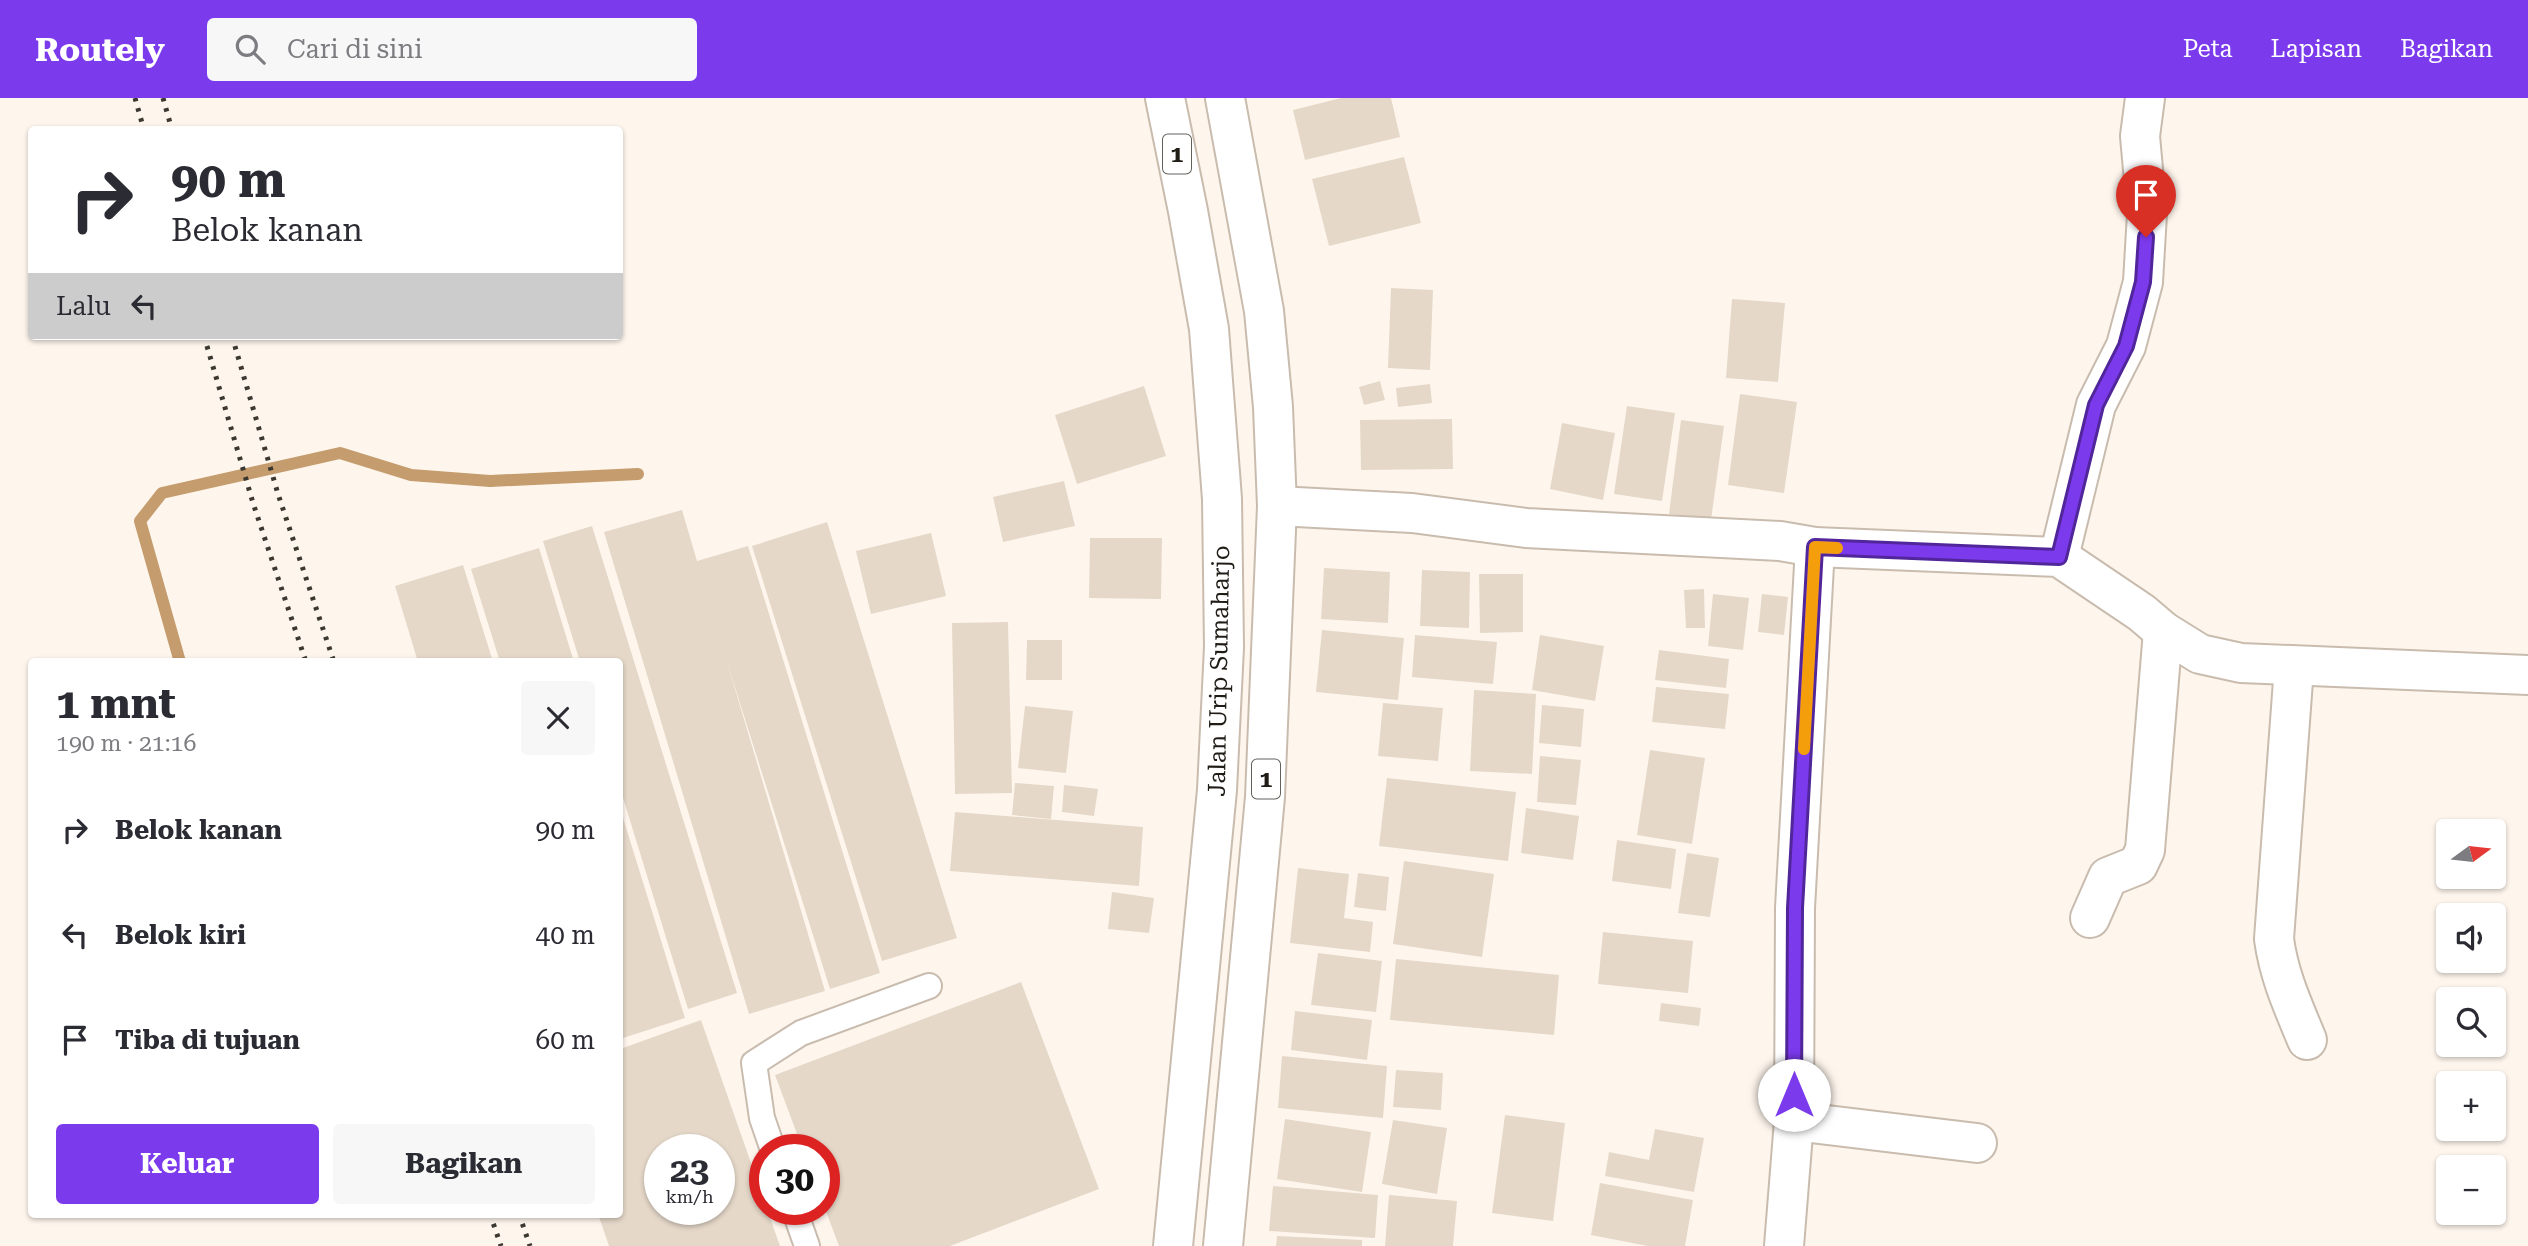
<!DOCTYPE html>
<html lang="id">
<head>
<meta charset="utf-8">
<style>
	:root { --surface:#fff; --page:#f7f7f7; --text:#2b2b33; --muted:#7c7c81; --accent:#7c3aed }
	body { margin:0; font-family:"Roboto Serif",serif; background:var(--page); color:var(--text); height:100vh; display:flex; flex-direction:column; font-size:26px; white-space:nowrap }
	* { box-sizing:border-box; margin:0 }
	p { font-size:23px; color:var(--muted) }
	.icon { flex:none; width:38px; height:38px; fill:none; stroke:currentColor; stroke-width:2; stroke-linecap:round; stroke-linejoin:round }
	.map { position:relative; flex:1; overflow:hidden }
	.side { position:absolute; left:28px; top:560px; width:595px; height:560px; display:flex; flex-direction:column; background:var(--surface); border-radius:7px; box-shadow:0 2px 5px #0004 }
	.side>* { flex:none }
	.guide { position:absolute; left:28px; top:28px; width:595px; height:214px; border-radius:7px; box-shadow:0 2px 5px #0004; background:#fff; color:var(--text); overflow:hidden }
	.needle { width:46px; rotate:75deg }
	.fabs { position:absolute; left:2436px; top:721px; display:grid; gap:14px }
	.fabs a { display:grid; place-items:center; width:70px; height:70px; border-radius:7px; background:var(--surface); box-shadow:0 2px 5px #0004; font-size:35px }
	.speed { position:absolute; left:644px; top:1036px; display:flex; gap:14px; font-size:35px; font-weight:700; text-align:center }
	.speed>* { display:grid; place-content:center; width:91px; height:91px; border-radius:50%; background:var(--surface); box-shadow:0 2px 5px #0004; line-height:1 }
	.speed small { font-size:18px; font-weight:400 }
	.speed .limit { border:10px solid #d22; background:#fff; color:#111 }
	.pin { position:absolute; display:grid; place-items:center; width:60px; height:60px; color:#fff; margin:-72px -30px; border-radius:50% 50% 50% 0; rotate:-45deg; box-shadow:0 0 7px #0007 }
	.pin .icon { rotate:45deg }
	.me { position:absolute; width:77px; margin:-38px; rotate:0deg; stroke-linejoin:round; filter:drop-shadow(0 0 5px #0008) }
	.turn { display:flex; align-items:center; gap:24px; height:147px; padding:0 28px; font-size:32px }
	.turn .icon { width:91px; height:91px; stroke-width:2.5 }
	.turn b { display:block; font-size:49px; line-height:60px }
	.then { display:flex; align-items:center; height:66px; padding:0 28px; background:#0003; gap:14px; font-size:26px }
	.round { display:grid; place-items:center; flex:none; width:74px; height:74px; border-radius:7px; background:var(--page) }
	.head { display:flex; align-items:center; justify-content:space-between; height:119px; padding:0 28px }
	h1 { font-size:42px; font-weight:700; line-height:52px }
	.primary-button { display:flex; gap:14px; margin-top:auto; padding:14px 28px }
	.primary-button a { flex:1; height:80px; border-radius:7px; background:var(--accent); color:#fff; font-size:28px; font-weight:700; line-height:80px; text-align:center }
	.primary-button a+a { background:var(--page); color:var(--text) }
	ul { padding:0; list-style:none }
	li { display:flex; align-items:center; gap:21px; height:105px; padding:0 28px }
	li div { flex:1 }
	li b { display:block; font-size:26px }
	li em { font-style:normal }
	header { display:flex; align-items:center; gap:42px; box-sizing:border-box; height:98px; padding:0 35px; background:var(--accent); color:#fff }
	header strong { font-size:33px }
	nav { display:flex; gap:38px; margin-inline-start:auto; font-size:24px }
	.search { width:490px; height:63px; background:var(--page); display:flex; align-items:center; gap:18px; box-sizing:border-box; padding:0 24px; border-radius:7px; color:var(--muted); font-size:26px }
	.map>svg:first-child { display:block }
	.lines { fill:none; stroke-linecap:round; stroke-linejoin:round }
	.stream { stroke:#c49c6d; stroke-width:12 }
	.building { fill:#e5d8c9; fill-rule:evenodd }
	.service-casing { stroke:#c9bcae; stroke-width:28 }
	.minor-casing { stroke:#c9bcae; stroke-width:42 }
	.trunk-casing { stroke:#c9bcae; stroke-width:42 }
	.service { stroke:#fff; stroke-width:24 }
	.minor { stroke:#fff; stroke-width:38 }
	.trunk { stroke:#fff; stroke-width:38 }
	.rail { stroke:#3b3731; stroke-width:5; stroke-dasharray:3.5 7; stroke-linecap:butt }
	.route-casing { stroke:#51269a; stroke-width:18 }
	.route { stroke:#7c3aed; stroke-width:12 }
	.slow { stroke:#f59e0b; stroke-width:12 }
	.labels { text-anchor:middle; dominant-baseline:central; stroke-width:6; stroke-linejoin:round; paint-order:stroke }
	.shield { fill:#fff; stroke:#63605c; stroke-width:2 }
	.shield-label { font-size:23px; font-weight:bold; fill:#201c16 }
	.street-label { font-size:24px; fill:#201c16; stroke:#fff }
</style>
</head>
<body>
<header>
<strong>Routely</strong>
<div class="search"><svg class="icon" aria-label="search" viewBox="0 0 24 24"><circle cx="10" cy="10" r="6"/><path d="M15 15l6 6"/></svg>Cari di sini</div>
<nav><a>Peta</a><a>Lapisan</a><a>Bagikan</a></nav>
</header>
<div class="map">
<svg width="2528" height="1148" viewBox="0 0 2528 1148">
	<rect width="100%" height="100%" fill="#fef6ed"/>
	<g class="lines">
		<!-- stream -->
		<path class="stream" d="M180 564 140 423 162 395 340 355 411 377 490 383 638 376"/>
	</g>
	<!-- building -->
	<g class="building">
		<path d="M1341 0H1391L1400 39 1305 62 1293 12Z"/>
		<path d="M1404 59 1421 125 1329 148 1312 81Z"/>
		<path d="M1391 190 1433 192 1430 272 1388 270Z"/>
		<path d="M1732 201 1785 205 1778 284 1726 280Z"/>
		<path d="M1380 283 1385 302 1364 307 1359 289Z"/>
		<path d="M1430 286 1432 305 1398 309 1396 290Z"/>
		<path d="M1144 288 1166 358 1077 386 1055 317Z"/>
		<path d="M1740 296 1797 304 1784 395 1728 387Z"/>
		<path d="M1627 308 1675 315 1662 403 1614 396Z"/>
		<path d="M1452 321 1453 371 1361 372 1360 322Z"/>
		<path d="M1681 322 1724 328 1711 422 1669 416Z"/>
		<path d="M1562 325 1615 335 1603 402 1550 391Z"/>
		<path d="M1064 383 1075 428 1003 444 993 399Z"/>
		<path d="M682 412 697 463 748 448 880 875 830 891 727 564 825 893 749 916 604 434Z"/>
		<path d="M827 424 957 840 882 863 752 448Z"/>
		<path d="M592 428 737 895 688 911 620 690V564H580L543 443Z"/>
		<path d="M931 435 946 498 871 516 856 453Z"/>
		<path d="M1090 440H1162L1161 501 1089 500Z"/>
		<path d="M539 450 574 564H500L471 471Z"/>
		<path d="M463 467 493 564H418L395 488Z"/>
		<path d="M1324 470 1390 474 1388 525 1321 521Z"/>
		<path d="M1422 472 1470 474 1469 530 1420 528Z"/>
		<path d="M1479 476H1523V534L1480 535Z"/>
		<path d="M1704 491 1705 530H1686L1684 492Z"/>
		<path d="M1713 496 1749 500 1743 552 1708 548Z"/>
		<path d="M1762 496 1788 499 1784 537 1758 534Z"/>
		<path d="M1008 524 1012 695 955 696 952 525Z"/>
		<path d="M1322 532 1404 540 1398 602 1316 594Z"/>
		<path d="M1415 537 1497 544 1493 586 1412 579Z"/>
		<path d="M1540 537 1604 548 1595 603 1532 592Z"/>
		<path d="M1027 542H1062V582H1026Z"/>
		<path d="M1659 552 1729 561 1726 590 1655 582Z"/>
		<path d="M1656 589 1729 596 1725 631 1652 624Z"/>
		<path d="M1474 592 1536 596 1532 676 1470 673Z"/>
		<path d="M1383 605 1443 610 1438 663 1378 658Z"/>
		<path d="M1542 607 1584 611 1581 649 1539 645Z"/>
		<path d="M1025 608 1073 613 1066 675 1018 670Z"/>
		<path d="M1650 652 1705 660 1692 746 1637 737Z"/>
		<path d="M1540 658 1581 662 1576 707 1537 704Z"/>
		<path d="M1387 680 1516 694 1508 763 1379 748Z"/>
		<path d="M1015 685 1054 688 1051 721 1012 717Z"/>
		<path d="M1064 687 1098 691 1094 718 1062 714Z"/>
		<path d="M620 710 685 920 620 941Z"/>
		<path d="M1526 710 1579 718 1573 762 1521 755Z"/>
		<path d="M955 714 1143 729 1139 788 950 773Z"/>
		<path d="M1617 742 1676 751 1671 791 1612 783Z"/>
		<path d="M1687 755 1719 760 1710 819 1678 815Z"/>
		<path d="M1404 763 1494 776 1482 859 1393 846Z"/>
		<path d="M1298 770 1349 776 1344 820 1373 824 1370 854 1290 845Z"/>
		<path d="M1358 775 1389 779 1386 813 1354 809Z"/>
		<path d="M1112 794 1154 800 1149 835 1108 831Z"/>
		<path d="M1603 834 1693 843 1688 895 1598 886Z"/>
		<path d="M1318 855 1382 863 1376 914 1311 907Z"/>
		<path d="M1396 861 1559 877 1554 937 1390 922Z"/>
		<path d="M1021 884 1099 1091 950 1148H839L824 1108V1052H803L775 977Z"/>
		<path d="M1661 905 1701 910 1699 928 1659 923Z"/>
		<path d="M1295 913 1372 922 1367 962 1291 952Z"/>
		<path d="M701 922 765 1105V1111H767L780 1148H609L598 1116H620V951ZM660 1052H719V1111H660Z"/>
		<path d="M1282 958 1387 968 1383 1020 1278 1010Z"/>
		<path d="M1396 972 1443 975 1441 1012 1393 1009Z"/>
		<path d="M1505 1017 1565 1025 1553 1123 1492 1115Z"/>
		<path d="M1285 1021 1371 1034 1362 1094 1277 1081Z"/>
		<path d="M1393 1022 1447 1030 1437 1096 1382 1086Z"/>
		<path d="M1655 1031 1704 1040 1694 1094 1605 1078 1609 1054 1649 1062Z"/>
		<path d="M1600 1085 1693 1102 1685 1148H1648L1591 1137Z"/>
		<path d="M1273 1088 1378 1097 1375 1140 1269 1133Z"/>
		<path d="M1389 1097 1457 1103 1453 1148H1385Z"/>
		<path d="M1277 1138 1362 1142V1148H1276Z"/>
	</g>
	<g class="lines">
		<!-- service casing -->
		<g class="service-casing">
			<g id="service">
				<path d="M773 1052 762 1020 754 965 801 935 929 888"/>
				<path d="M794 1111 807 1148"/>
			</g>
		</g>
		<!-- minor casing -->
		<g class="minor-casing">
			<g id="minor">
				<path d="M1277 408 1412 415 1526 430 1780 443 1815 449 2059 459 2142 515 2163 533 2200 556 2241 565 2528 577"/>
				<path d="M2059 459 2096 307 2126 248 2143 184 2147 116 2140 38 2145 0"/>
				<path d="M2294 569 2274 841C2279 878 2293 908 2307 942"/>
				<path d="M2090 820 2108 779 2138 767 2145 752 2163 533"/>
				<path d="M1794 1023 1977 1045"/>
				<path d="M1784 1148 1794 1023 1795 810 1815 449"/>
			</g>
		</g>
		<!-- trunk casing -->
		<g class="trunk-casing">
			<g id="trunk">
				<path d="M1165 0 1188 113 1209 231 1222 401 1224 549 1217 692 1173 1148"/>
				<path d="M1223 1148 1265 699 1277 408 1273 309 1264 213 1225 0"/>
			</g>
		</g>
		<!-- service -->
		<use href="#service" class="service"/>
		<!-- minor -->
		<use href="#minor" class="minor"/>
		<!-- trunk -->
		<use href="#trunk" class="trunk"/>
		<!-- rail -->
		<g class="rail">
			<path d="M135 0 144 32"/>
			<path d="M163 0 172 32"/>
			<path d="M204 238 253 405 306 564"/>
			<path d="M232 238 278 396 334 564"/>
			<path d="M490 1116 501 1148"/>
			<path d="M519 1116 530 1148"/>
		</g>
	</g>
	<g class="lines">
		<!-- route casing -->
		<g class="route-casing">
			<path id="route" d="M1794 997 1795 810 1815 449 2059 459 2096 307 2126 248 2143 184 2146 139"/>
		</g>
		<!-- route -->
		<use href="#route" class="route"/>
		<!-- slow -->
		<path class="slow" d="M1804 651 1815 449 1837 450"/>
	</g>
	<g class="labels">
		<!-- shield labels -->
		<g class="shield">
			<rect x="1163" y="36.5" width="28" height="39" rx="5"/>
			<rect x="1252" y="661.5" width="28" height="39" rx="5"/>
		</g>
		<g class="shield-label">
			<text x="1177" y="56">1</text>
			<text x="1266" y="681">1</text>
		</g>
		<!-- street labels -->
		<g class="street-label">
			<text transform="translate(1219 573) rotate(-89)">Jalan Urip Sumaharjo</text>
		</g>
	</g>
</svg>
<div class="fabs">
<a><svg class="needle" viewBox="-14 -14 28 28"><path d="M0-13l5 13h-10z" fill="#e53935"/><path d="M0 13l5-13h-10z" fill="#7c7c81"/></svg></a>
<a><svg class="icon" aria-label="sound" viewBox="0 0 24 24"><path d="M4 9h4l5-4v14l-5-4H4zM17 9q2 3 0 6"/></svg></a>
<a><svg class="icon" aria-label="search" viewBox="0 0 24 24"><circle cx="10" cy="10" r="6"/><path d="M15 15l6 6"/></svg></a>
<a>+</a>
<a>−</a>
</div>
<div class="speed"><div>23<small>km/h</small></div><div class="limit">30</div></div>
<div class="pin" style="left:2146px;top:139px;background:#d93025"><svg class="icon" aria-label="arrive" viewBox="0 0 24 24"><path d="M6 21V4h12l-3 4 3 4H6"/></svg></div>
<svg class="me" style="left:1794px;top:997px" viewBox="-20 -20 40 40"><circle r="19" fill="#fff"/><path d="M0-13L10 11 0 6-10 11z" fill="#7c3aed"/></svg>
<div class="guide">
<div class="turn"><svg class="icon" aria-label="right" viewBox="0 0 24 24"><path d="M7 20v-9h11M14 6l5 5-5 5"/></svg><div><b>90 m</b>Belok kanan</div></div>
<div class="then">Lalu<svg class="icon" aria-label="left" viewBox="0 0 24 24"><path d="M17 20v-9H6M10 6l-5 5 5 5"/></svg></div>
</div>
<section class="side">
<div class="head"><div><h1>1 mnt</h1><p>190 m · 21:16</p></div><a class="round"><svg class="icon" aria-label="close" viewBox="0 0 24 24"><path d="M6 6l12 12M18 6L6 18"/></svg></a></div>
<ul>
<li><svg class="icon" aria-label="right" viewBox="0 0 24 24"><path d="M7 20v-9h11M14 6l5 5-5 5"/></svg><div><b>Belok kanan</b></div><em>90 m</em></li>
<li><svg class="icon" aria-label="left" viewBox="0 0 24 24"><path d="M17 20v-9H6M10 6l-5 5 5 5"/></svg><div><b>Belok kiri</b></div><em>40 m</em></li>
<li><svg class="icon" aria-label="arrive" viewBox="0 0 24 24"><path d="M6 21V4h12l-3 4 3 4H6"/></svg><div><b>Tiba di tujuan</b></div><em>60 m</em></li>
</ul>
<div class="primary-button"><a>Keluar</a><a>Bagikan</a></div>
</section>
</div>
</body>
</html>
